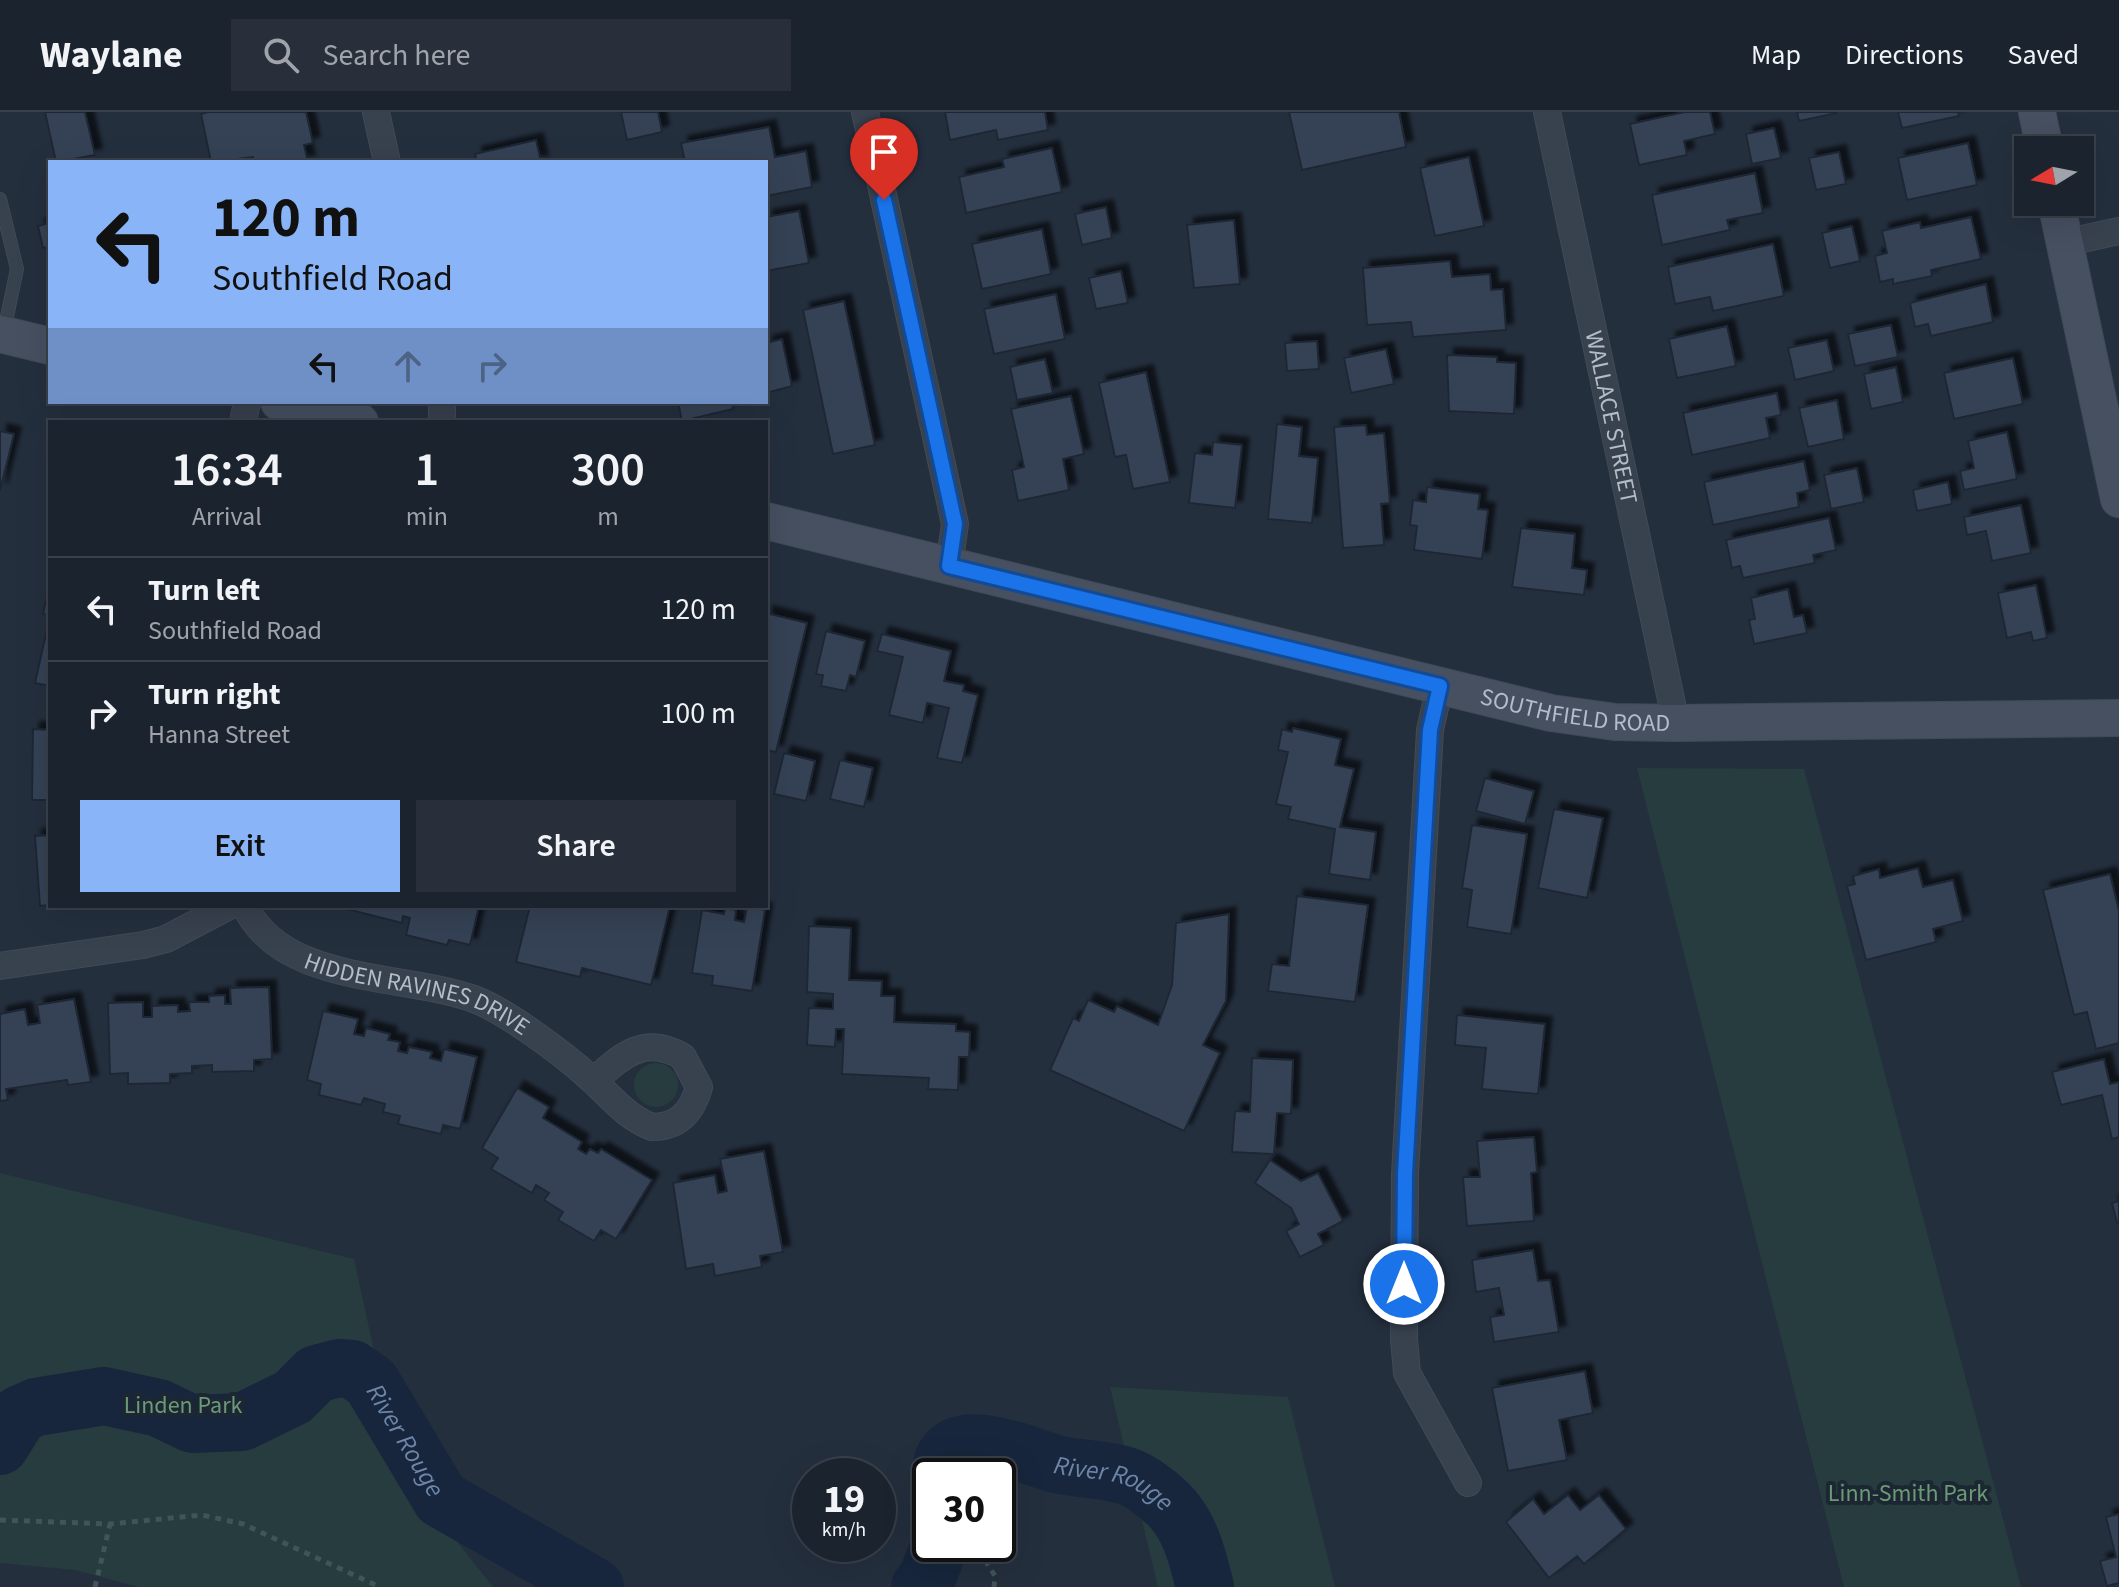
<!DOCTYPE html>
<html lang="en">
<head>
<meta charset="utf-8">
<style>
	:root { --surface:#1b232e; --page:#282f3a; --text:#f1f3f6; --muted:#a0a4aa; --line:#39404a; --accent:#8ab4f8 }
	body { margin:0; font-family:"Source Sans 3",sans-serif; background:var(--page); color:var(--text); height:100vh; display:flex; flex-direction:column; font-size:30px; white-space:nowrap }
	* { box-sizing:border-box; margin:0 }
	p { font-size:26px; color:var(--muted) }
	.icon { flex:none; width:44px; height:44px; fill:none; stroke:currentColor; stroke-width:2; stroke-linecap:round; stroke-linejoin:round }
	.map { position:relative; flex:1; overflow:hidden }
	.details { position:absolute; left:48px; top:308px; width:720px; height:488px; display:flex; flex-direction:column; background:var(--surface); border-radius:0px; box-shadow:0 8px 32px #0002,0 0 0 2px var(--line) }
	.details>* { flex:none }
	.hud { position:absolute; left:48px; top:48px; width:720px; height:244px; border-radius:0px; box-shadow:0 8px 32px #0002,0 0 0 2px var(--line); background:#8ab4f8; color:#111; overflow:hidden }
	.needle { width:52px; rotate:260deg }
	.fabs { position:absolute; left:2014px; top:24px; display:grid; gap:16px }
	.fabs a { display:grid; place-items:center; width:80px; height:80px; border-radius:0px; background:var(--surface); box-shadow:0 8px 32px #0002,0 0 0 2px var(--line); font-size:40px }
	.speed { position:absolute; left:792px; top:1346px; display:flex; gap:16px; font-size:40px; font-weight:700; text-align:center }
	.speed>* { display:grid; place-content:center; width:104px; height:104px; border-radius:50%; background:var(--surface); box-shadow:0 8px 32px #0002,0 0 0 2px var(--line); line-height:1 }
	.speed small { font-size:20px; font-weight:400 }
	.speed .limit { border:4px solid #111; border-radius:12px; background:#fff; color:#111 }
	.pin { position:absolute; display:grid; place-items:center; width:68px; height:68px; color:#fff; margin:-82px -34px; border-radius:50% 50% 50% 0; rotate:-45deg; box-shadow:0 0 8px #0007 }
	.pin .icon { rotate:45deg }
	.me { position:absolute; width:88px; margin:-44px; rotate:0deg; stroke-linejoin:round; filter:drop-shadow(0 0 6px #0008) }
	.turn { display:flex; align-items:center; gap:28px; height:168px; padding:0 32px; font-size:36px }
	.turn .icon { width:104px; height:104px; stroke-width:2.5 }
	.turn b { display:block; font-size:56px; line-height:68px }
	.lanes { display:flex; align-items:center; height:76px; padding:0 32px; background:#0003; justify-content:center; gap:40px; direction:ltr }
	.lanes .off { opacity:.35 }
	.eta { display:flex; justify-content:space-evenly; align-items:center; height:136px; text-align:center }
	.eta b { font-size:48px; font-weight:600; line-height:56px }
	.action { display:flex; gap:16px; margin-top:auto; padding:16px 32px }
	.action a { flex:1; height:92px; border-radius:0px; background:var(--accent); color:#111; font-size:32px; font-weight:600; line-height:92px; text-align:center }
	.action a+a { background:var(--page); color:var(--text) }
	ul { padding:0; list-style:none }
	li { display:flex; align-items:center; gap:24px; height:104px; padding:0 32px; border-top:2px solid var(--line) }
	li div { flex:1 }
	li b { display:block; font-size:30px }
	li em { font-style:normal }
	header { display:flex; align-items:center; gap:48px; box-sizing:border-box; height:112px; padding:0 40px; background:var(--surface); border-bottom:2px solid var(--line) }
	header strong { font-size:38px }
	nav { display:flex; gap:44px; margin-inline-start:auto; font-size:28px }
	.search { width:560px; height:72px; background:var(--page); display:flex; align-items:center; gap:20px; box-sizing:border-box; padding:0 28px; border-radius:0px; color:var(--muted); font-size:30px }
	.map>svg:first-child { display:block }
	.green { fill:#263c3f }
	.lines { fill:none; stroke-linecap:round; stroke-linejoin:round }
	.river { stroke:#17263c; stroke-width:58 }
	.building { fill:#364354; stroke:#1f2835; stroke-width:2; filter:url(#shadow) }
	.lane-casing { stroke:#414a57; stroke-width:14 }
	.street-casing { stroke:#414a57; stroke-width:28 }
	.secondary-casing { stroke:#414a57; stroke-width:38 }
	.path { stroke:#3f5557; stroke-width:5; stroke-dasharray:6 6; stroke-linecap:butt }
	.lane { stroke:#38414e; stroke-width:12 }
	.street { stroke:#38414e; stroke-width:26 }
	.secondary { stroke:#465061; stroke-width:36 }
	.route-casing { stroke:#114b97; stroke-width:20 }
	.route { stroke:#1a73e8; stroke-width:14 }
	.labels { text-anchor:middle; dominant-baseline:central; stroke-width:8; stroke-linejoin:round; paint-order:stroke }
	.street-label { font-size:24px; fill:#b4bcc9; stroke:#1d2633 }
	.park-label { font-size:24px; fill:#6b9a76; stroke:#1d2633 }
	.water-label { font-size:26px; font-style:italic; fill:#6d86a8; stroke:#1d2633 }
</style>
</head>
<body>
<header>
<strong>Waylane</strong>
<div class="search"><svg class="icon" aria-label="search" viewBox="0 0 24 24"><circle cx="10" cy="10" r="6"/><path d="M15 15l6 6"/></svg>Search here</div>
<nav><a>Map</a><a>Directions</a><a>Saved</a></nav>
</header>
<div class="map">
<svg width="2119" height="1475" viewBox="0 0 2119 1475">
	<defs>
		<filter id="shadow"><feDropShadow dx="7" dy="-7" stdDeviation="2" flood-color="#0009"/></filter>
	</defs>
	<rect width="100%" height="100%" fill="#242f3e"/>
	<!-- green -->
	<g class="green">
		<path d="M1637 656 1804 657 2021 1475H1844Z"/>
		<circle cx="656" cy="973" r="22"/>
		<path d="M0 1061 354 1147 385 1289 418 1348 451 1422 493 1475H139L75 1458 0 1451Z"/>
		<path d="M1110 1275 1288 1285 1335 1475H1158Z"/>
	</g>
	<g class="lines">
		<!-- river -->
		<g class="river">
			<path id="s1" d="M0 1334 20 1302 36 1295 104 1284 159 1296 192 1312 242 1310 293 1285 316 1262 339 1256 352 1257 371 1270 441 1387 595 1475"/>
			<path id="s2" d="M941 1364C940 1301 1032 1347 1060 1353 1083 1358 1118 1357 1138 1369 1150 1376 1168 1390 1176 1401 1192 1421 1199 1451 1205 1475"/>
			<path d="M920 1475 927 1466 940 1432"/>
		</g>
	</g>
	<!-- building -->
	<g class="building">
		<path d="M45 0H85L95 43 56 50Z"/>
		<path d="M208 0H306L313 31 304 33 308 50H254L253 45 211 50 201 2Z"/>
		<path d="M621 0H658L662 20 627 28Z"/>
		<path d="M945 0H1045L1048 18 998 28 996 18 950 28Z"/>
		<path d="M1289 0H1399L1406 35 1302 58Z"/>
		<path d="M1710 0 1715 22 1684 29 1687 43 1639 53 1630 12 1685 0Z"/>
		<path d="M1797 0H1837V1L1799 9Z"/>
		<path d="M1898 0H1958L1959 4 1902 16Z"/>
		<path d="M769 15 775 45 806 39 812 75 766 84V50H685L681 31Z"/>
		<path d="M1774 16 1781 46 1752 52 1746 22Z"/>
		<path d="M536 28 541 50H477L475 42Z"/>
		<path d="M1968 31 1977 73 1907 88 1898 46Z"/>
		<path d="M1052 36 1062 80 966 101 959 65 1004 55 1002 47Z"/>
		<path d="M1839 40 1846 72 1816 78 1809 46Z"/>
		<path d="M1469 45 1484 114 1435 124 1420 56Z"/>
		<path d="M1755 61 1763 101 1727 108 1730 118 1662 133 1652 83Z"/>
		<path d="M1106 95 1112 126 1082 133 1075 102Z"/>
		<path d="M799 99 809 151 766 159V105Z"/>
		<path d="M1971 105 1981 147 1931 158 1932 164 1893 172V167L1880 170 1875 144 1887 141 1882 119 1920 110 1921 116Z"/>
		<path d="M1234 108 1240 172 1194 176 1187 113Z"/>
		<path d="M50 111V135L43 136 38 114Z"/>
		<path d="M1852 114 1860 149 1830 156 1822 121Z"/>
		<path d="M1042 117 1051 162 982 177 972 132Z"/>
		<path d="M1773 132 1784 184 1713 199 1710 185 1675 192 1668 155Z"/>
		<path d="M1450 149 1452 165 1490 162 1491 178 1503 177 1506 218 1413 225 1411 210 1367 213 1363 156Z"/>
		<path d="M1121 159 1128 191 1096 197 1089 166Z"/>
		<path d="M1986 172 1993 210 1931 224 1928 212 1915 215 1910 191Z"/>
		<path d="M1056 182 1065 227 994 242 984 197Z"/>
		<path d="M844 189 875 333 833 342 803 198Z"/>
		<path d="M1891 213 1898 245 1855 254 1848 222Z"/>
		<path d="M1727 214 1736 254 1677 266 1669 227Z"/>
		<path d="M782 227 792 274 766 281V231Z"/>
		<path d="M1827 228 1834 259 1795 268 1788 236Z"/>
		<path d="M1317 229 1319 257 1287 259 1285 231Z"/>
		<path d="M1386 237 1394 272 1351 281 1344 246Z"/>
		<path d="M1447 243 1497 245V250L1516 251 1514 302 1449 299Z"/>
		<path d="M2013 246 2023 292 1954 307 1944 261Z"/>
		<path d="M1045 247 1053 281 1017 288 1010 255Z"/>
		<path d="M1896 255 1903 290 1871 297 1864 262Z"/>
		<path d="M1146 260 1170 370 1133 377 1126 343 1115 345 1099 271Z"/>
		<path d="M1777 281 1781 303 1766 306 1770 326 1692 343 1683 301Z"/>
		<path d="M1071 284 1084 342 1063 347 1069 378 1018 389 1012 358 1024 355 1011 297Z"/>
		<path d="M1837 288 1844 327 1808 335 1799 296Z"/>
		<path d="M678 290H732L733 297 682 309Z"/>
		<path d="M1277 312 1302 315 1299 344 1318 346 1312 411 1268 407Z"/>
		<path d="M1366 313 1367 323 1384 321 1390 391 1381 392 1384 433 1343 436 1334 315Z"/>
		<path d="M0 319 14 322 0 379Z"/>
		<path d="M2007 320 2017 367 1964 378 1960 359 1974 356 1968 329Z"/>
		<path d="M1213 330 1242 333 1235 396 1189 391 1195 341 1212 343Z"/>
		<path d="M1804 349 1810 378 1797 381 1799 395 1713 413 1704 370Z"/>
		<path d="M1857 356 1864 390 1831 397 1824 363Z"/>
		<path d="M1948 370 1952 392 1917 399 1913 378Z"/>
		<path d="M1427 375 1480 382 1478 397 1488 398 1482 447 1414 438 1417 414 1410 413 1413 388 1426 390Z"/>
		<path d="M2021 393 2031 441 1992 449 1986 419 1967 423 1964 405Z"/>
		<path d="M1829 406 1836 438 1813 443 1815 451 1743 466 1740 454 1732 456 1726 428Z"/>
		<path d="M1521 416 1575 422 1572 456 1587 458 1584 483 1512 475Z"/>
		<path d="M50 469V503L43 502Z"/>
		<path d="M2036 473 2047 526 2033 529 2031 520 2007 526 1998 481Z"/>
		<path d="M1788 477 1794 505 1803 503 1807 521 1754 532 1749 508 1755 507 1751 486Z"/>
		<path d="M766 501 807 511 776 640 766 638Z"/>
		<path d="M50 504V574L35 571Z"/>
		<path d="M826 519 865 529 856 565 850 563 846 579 821 574 823 563 816 562Z"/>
		<path d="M882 522 951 539 944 569 964 573 963 579 978 583 962 651 937 646 949 596 927 591 923 611 889 603 903 545 877 539Z"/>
		<path d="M1293 616 1341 627 1335 653 1354 657 1340 715 1376 720 1370 768 1329 762 1335 717 1288 707 1291 695 1276 692 1288 640 1278 638 1282 617 1292 620Z"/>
		<path d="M33 617 50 618V688H32Z"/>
		<path d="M784 641 815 649 806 689 774 682Z"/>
		<path d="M840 648 873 656 864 695 830 687Z"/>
		<path d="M1485 666 1534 679 1525 712 1476 699Z"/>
		<path d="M1554 697 1603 706 1587 786 1538 776Z"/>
		<path d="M1472 713 1527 722 1511 822 1467 815 1472 778 1462 776Z"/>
		<path d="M50 723V793L40 794 35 724Z"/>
		<path d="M1918 756 1923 775 1953 768 1963 809 1933 817 1936 830 1866 848 1847 774 1855 772 1853 764 1879 757 1880 766Z"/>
		<path d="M2110 762 2119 799V931L2096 937 2087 900 2074 903 2043 778Z"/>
		<path d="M1297 784 1368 793 1355 890 1268 879 1272 852 1289 854Z"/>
		<path d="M479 794 470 833 449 828 447 833 406 823 410 806 403 804 402 811 339 795Z"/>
		<path d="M530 794H622L630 797 631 794H670L651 873 582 856 580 865 516 850Z"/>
		<path d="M747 795 765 798 752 879 712 873 713 864 692 861 702 798 724 802 725 796 736 798 735 808 744 810Z"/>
		<path d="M1229 802 1226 889 1203 933 1220 941 1184 1019 1050 958 1073 906 1079 909 1088 888 1114 900 1117 894 1158 913 1172 873 1176 811Z"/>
		<path d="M809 814 851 816 849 868 882 869 881 884H895L894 910 956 912V919L970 920 969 945H959L958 978 928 977 929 966 842 962 844 917H836L835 935 807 933 809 896 833 897V882L807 880Z"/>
		<path d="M269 875 272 947 254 948V959L212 960V953L192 954V961L170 962V971L128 972V961L110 962 108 891 143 890V905H152V894L178 893V900L190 899 189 890H209V884L225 883V892H231L230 876Z"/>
		<path d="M74 887 91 970 68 973 67 968 6 977 8 988 0 989V902L25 897 28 913 40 911 37 893Z"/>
		<path d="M323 899 358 907 354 922 364 924 366 916 390 922 388 928 400 930 398 939 407 941 409 935 432 940 430 946 441 949 444 937 477 945 460 1017 443 1013 441 1022 398 1012 400 1004 383 1000 385 992 364 986 361 993 319 983 321 972 307 968Z"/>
		<path d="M1457 903 1545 912 1538 982 1482 977 1486 936 1455 933Z"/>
		<path d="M1252 946 1293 948 1291 1002 1277 1001 1274 1042 1232 1040 1235 999 1250 1000Z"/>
		<path d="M2104 947 2110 972 2119 970V1025L2112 1027 2102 983 2061 993 2052 960Z"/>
		<path d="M517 976 549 995 543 1006 582 1030 578 1037 586 1042 590 1037 598 1041 601 1037 652 1068 616 1127 601 1118 594 1129 558 1108 563 1100 544 1088 549 1081 536 1073 532 1081 491 1057 498 1046 482 1036Z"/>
		<path d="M1534 1025 1537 1060 1531 1061 1534 1109 1467 1114 1463 1065H1480L1477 1029Z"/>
		<path d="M764 1039 783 1140 760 1144 762 1155 715 1164 713 1152 686 1157 673 1071 715 1063 718 1081 727 1079 720 1047Z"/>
		<path d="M1270 1048 1301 1069 1318 1061 1343 1109 1318 1122 1324 1133 1300 1145 1286 1119 1299 1112 1291 1096 1255 1071Z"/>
		<path d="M2119 1089V1110L2117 1111 2112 1091Z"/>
		<path d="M1533 1138 1538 1169 1550 1168 1559 1220 1494 1230 1490 1205 1504 1203 1499 1176 1476 1180 1472 1148Z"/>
		<path d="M1585 1259 1593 1301 1559 1308 1567 1348 1508 1359 1492 1276Z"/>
		<path d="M1568 1383 1580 1398 1599 1383 1626 1417 1584 1452 1577 1444 1549 1466 1506 1410 1533 1387 1544 1402Z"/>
		<path d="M2119 1402V1471L2107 1474 2100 1449 2116 1445 2106 1405Z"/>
	</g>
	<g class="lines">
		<!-- lane casing -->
		<g class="lane-casing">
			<path id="lane" d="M0 87 17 157 4 219"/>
		</g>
		<!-- street casing -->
		<g class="street-casing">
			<g id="street">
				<path d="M376 0 387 50"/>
				<path d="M865 0 955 412 949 454"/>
				<path id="s3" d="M1547 0 1676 611"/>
				<path d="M2064 131 2119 119"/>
				<path d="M243 310 247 290"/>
				<path d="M442 310V290"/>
				<path d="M1440 574 1430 618 1405 1062 1404 1227 1407 1261 1468 1371"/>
				<path id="s4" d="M245 794C283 873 401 861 474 887 506 899 565 943 590 966 611 985 625 1004 652 1015 679 1015 692 1000 699 975L683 945C646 922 622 943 594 969"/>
				<path d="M0 854 143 833 166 827 229 794"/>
			</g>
		</g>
		<!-- secondary casing -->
		<g class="secondary-casing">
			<g id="secondary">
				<path d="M2037 0 2045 38"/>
				<path d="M2056 90 2119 387"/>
				<path d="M0 222 50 234"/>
				<path d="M279 290 360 310"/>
				<path id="s5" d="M766 409 1551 601 1615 610 1676 611 2119 606"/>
			</g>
		</g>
		<!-- path -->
		<g class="path">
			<path d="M0 1408 110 1412 202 1403 243 1412 380 1475"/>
			<path d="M979 1438 995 1464 994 1475"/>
			<path d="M95 1475 110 1412"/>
		</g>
		<!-- lane -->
		<use href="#lane" class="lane"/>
		<!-- street -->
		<use href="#street" class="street"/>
		<!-- secondary -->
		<use href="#secondary" class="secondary"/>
	</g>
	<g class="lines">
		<!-- route casing -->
		<g class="route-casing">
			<path id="route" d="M884 88 955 412 949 454 1440 574 1430 618 1405 1062 1404 1172"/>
		</g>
		<!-- route -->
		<use href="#route" class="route"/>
	</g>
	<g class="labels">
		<!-- street labels -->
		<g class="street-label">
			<text stroke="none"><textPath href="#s3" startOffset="312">WALLACE STREET</textPath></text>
			<text stroke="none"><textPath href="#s5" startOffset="832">SOUTHFIELD ROAD</textPath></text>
			<text stroke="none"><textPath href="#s4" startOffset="200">HIDDEN RAVINES DRIVE</textPath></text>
		</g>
		<!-- park labels -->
		<g class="park-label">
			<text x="183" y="1293">Linden Park</text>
			<text x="1908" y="1381">Linn-Smith Park</text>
		</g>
		<!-- water labels -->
		<g class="water-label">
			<text stroke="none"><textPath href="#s1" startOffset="484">River Rouge</textPath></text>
			<text stroke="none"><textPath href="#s2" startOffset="200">River Rouge</textPath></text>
		</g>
	</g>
</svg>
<div class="fabs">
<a><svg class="needle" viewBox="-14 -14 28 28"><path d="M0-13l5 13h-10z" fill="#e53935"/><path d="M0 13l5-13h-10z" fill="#a0a4aa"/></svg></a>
</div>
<div class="speed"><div>19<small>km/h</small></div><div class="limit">30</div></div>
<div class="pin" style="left:884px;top:88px;background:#d93025"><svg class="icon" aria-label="arrive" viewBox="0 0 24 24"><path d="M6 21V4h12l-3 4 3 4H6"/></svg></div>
<svg class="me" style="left:1404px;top:1172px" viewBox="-20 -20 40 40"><circle r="17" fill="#1a73e8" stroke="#fff" stroke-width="3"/><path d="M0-11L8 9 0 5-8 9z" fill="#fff"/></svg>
<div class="hud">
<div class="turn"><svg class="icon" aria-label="left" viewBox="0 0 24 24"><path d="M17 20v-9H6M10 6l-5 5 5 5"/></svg><div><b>120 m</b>Southfield Road</div></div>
<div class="lanes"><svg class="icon" aria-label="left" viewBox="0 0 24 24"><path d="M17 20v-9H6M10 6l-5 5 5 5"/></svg><svg class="icon off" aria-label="ahead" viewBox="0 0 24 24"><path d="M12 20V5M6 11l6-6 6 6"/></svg><svg class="icon off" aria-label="right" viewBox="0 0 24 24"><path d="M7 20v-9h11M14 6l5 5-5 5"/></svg></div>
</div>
<section class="details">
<div class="eta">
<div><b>16:34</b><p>Arrival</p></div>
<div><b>1</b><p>min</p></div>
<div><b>300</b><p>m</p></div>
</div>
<ul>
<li><svg class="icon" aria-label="left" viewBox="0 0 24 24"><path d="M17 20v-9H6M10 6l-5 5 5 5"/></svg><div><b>Turn left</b><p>Southfield Road</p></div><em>120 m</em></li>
<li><svg class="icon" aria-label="right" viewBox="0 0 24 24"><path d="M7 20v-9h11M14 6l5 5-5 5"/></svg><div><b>Turn right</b><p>Hanna Street</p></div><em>100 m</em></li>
</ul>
<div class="action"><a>Exit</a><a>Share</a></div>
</section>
</div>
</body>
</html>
